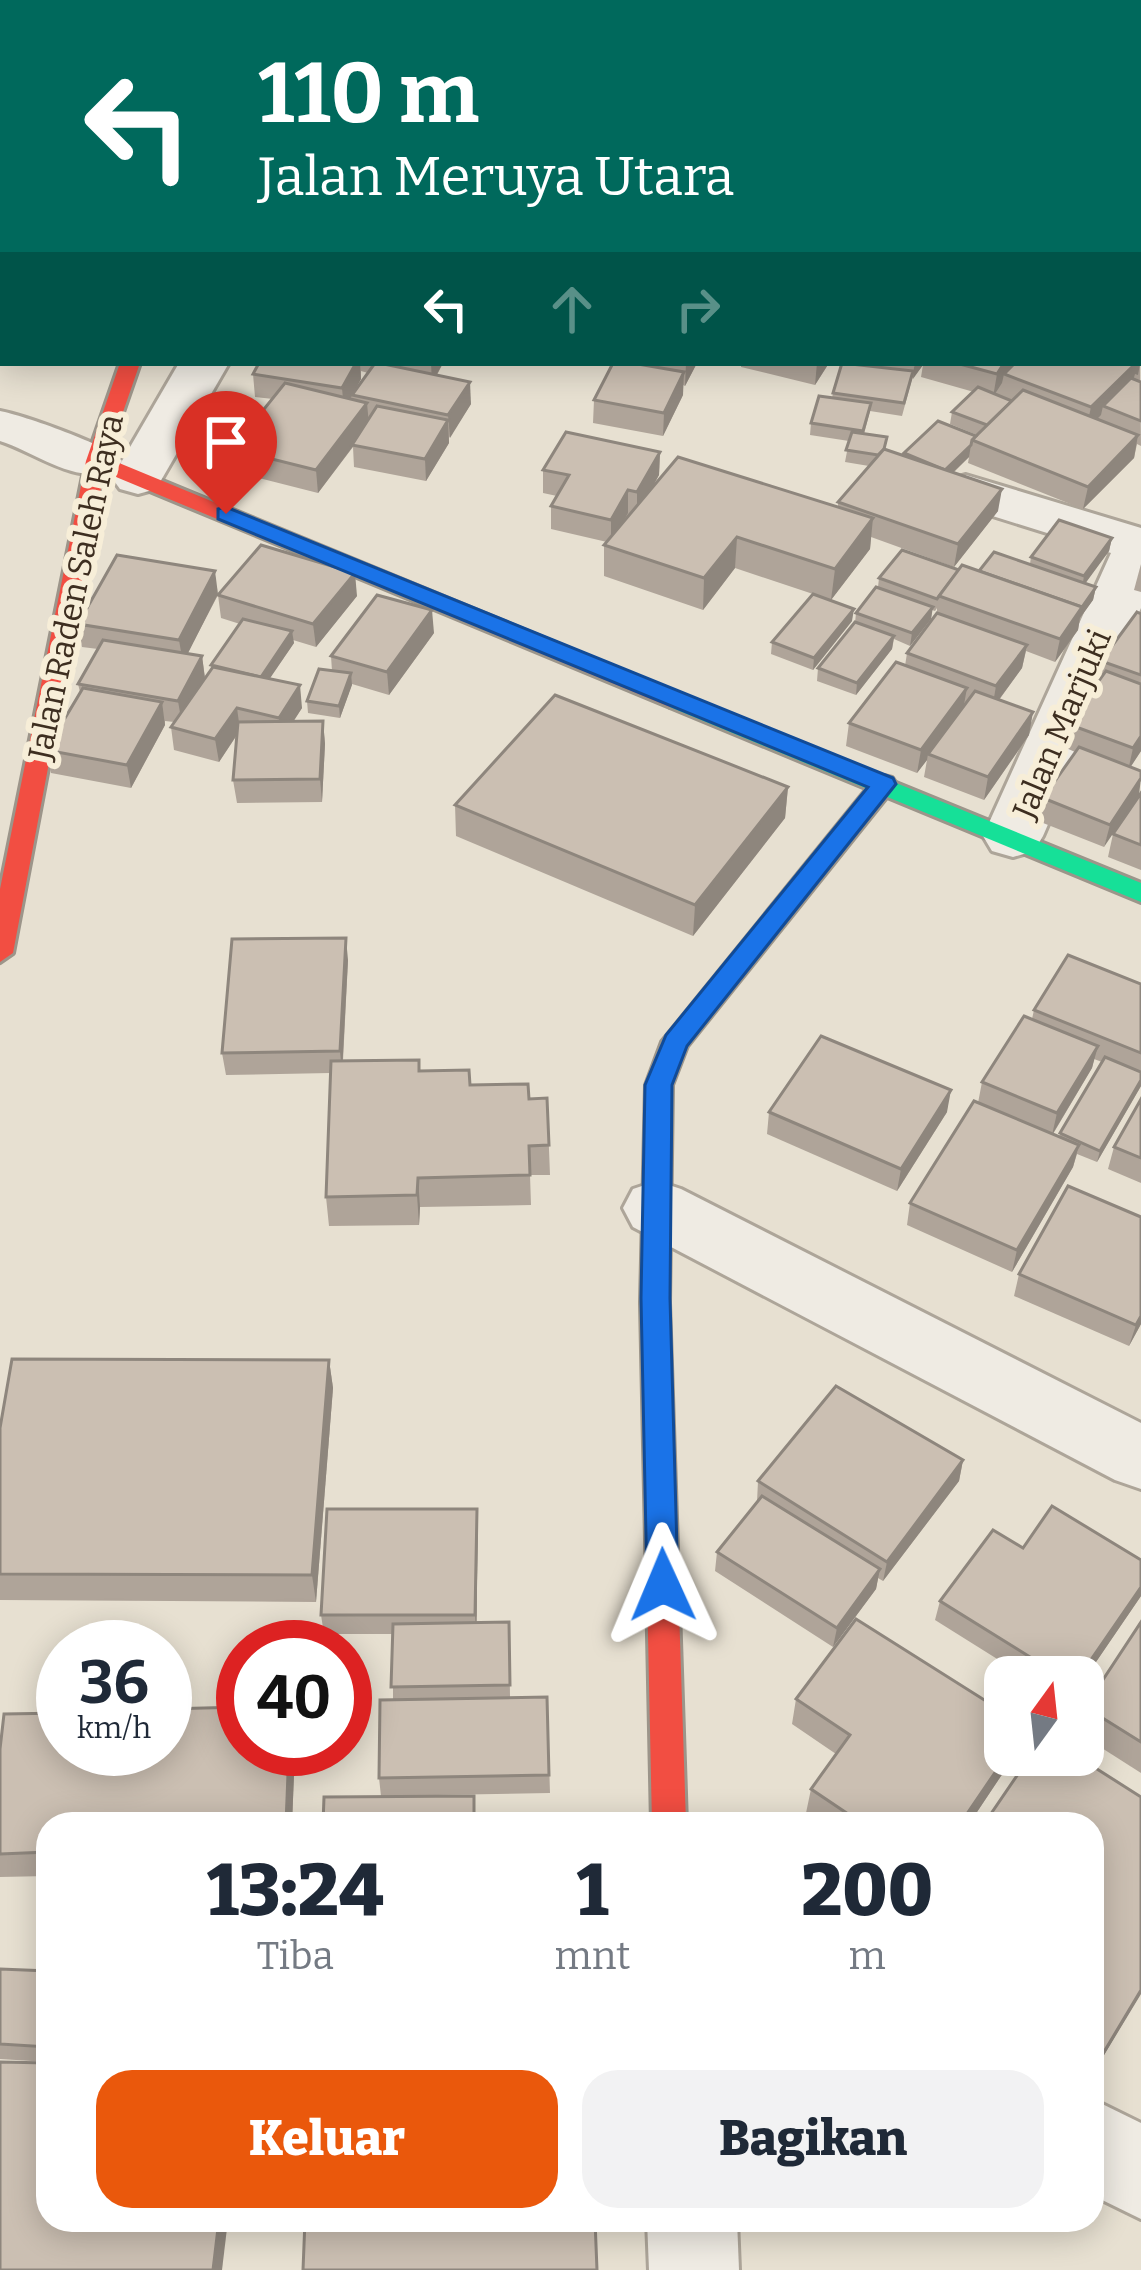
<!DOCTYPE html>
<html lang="id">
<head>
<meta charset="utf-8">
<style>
	:root { --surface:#fff; --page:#f2f2f3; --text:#1f2937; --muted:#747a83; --accent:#ea580c }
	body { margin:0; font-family:Bitter,serif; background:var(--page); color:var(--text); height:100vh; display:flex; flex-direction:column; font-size:45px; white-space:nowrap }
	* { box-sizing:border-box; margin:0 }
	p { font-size:39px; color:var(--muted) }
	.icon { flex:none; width:66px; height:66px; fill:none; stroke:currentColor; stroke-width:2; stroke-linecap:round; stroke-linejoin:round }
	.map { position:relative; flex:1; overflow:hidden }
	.drawer { position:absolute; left:36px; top:1812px; width:1068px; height:420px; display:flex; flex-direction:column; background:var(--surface); border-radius:36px; box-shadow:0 6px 30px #0003 }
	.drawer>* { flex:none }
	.top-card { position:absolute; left:0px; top:0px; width:1143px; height:366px; box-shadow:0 6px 30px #0003; background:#00695c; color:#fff; overflow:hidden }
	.needle { width:78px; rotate:15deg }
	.controls { position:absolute; left:984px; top:1656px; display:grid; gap:24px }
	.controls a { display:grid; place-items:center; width:120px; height:120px; border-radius:24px; background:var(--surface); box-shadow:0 6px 30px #0003; font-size:60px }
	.speed { position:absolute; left:36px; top:1620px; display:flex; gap:24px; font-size:60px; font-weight:700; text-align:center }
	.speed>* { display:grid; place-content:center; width:156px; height:156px; border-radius:50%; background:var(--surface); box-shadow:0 6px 30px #0003; line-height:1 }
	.speed small { font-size:30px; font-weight:400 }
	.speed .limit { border:18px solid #d22; background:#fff; color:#111 }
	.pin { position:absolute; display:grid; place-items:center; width:102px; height:102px; color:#fff; margin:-123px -51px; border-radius:50% 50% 50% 0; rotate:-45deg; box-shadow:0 0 12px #0007 }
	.pin .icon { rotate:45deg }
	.me { position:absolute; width:132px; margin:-66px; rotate:359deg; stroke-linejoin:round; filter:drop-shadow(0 0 9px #0008) }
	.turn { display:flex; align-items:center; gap:42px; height:252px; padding:0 60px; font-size:54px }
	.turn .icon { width:156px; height:156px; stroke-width:2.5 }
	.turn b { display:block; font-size:84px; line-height:102px }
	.lanes { display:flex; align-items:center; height:114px; padding:0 60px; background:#0003; justify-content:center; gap:60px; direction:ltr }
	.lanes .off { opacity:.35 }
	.eta { display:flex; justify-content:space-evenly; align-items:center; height:204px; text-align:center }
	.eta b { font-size:72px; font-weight:800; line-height:84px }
	.button { display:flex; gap:24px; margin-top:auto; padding:24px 60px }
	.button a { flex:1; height:138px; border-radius:36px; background:var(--accent); color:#fff; font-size:48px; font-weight:800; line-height:138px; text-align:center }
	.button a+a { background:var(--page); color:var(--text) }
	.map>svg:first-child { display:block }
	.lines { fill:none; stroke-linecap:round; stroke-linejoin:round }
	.street-casing { stroke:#ada599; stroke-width:6 }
	.fast-casing { stroke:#9c958a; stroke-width:6 }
	.slow-casing { stroke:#9c958a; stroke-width:6 }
	.jam-casing { stroke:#9c958a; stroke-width:6 }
	.street { fill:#efebe3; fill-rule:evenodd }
	.fast { fill:#16e098; fill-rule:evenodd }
	.slow { fill:#ffcf43; fill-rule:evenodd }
	.jam { fill:#f24e42; fill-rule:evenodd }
	.wall { fill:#afa499; fill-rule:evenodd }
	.shaded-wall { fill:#8e867d }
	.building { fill:#cbbfb2; stroke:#8e867d; stroke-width:3 }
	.route { fill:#1a73e8; stroke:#114b97; stroke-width:3 }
	.labels { text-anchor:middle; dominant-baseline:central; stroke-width:12; stroke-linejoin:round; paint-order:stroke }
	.street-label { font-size:33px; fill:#3d2e20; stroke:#f7eed8 }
</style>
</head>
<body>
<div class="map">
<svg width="1141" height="2270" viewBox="0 0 1141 2270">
	<rect width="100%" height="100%" fill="#e7e0d1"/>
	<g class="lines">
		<!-- street casing -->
		<g class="street-casing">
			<g id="street">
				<path d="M179 363H229L156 489 138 494 120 489 112 478Z"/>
				<path d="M0 411C22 415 111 446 122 461L114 472C71 483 37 453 0 441Z"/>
				<path d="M966 475 1141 528V608L1043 836 1034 851 1013 857 992 851 983 836 1111 553 948 502 940 491 948 480Z"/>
				<path d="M657 1181 681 1189 1141 1423V1489L1115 1480 633 1227 623 1208 633 1189Z"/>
				<path d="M1092 2099 1141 2123V2219L1092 2195Z"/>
				<path d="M647 2220H737L739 2270H649Z"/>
			</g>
		</g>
		<!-- fast casing -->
		<g class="fast-casing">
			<path id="fast" d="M678 694 1141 883V902L670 707 666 702Z"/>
		</g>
		<!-- slow casing -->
		<g class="slow-casing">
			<g id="slow">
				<rect x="0" y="28" width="3" height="10"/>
				<rect x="1140" y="172" width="1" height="12"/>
				<path d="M884 776 892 778 896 784 892 790 687 1046 672 1085 669 1303 665 1311 655 1315 645 1311 641 1303 646 1085 662 1042 876 778Z"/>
			</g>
		</g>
		<!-- jam casing -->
		<g class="jam-casing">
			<g id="jam">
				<rect x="0" y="87" width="3" height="10"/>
				<rect x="1140" y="232" width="1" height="12"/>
				<path d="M120 363H140L107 458 686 697 690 702 686 707H670L104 472 13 953 0 962V889L86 461Z"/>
				<path d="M655 1291 665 1295 669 1303 686 1824H652L641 1303 645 1295Z"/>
			</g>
		</g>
		<!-- street -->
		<use href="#street" class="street"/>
		<!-- fast -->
		<use href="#fast" class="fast"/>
		<!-- slow -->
		<use href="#slow" class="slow"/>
		<!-- jam -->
		<use href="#jam" class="jam"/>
	</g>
	<!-- wall -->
	<g class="wall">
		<path d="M259 363H443L437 375 471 404 449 438V443L426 481 354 467 353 447 318 493 235 472 232 449 273 399 255 397 253 374ZM361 371 368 373 354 392 361 379Z"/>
		<path d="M613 363H697L685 386 683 385V395L663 436 593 423 594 400Z"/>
		<path d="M741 363H829L815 385 741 367Z"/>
		<path d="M860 363H1140L1141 446 1137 444 1134 458 1083 509 968 463 969 457 954 472 998 511 954 567 871 537 870 549 831 600 852 621 813 670 771 654 772 642 813 594 735 568 703 610 604 576V545L607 542 551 529V506L557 496 543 493V470L660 452 659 475 651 489 838 507V502L869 466 845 462 849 441 810 435 811 423 832 398 833 393ZM923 365 921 377 974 392 952 412 950 424 977 435 904 453 903 455 886 449 864 434 870 411 902 416 912 379Z"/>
		<path d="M1112 538 1109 551 1085 583 1096 587 1093 600 1080 618 1078 630 1055 662 1026 651 1022 668 999 700 1029 735 984 800 924 777 927 760 917 773 846 746 849 723 905 666 907 653 937 614V608L935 611 932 610 931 619 910 646 894 639 892 649 856 695 817 681 818 668 855 623 856 613 878 587 879 578 959 570 979 571 1030 564 1031 557Z"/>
		<path d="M1141 564V592L1134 590Z"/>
		<path d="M218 595 357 596 316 647 293 640 294 643 269 679 302 708 293 721H323L325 744 322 802 237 803 233 780 237 735 219 762 174 750 171 727 174 722 165 721V725L131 788 51 773 46 750 80 692 78 684 98 649 82 647 78 624ZM218 595 221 618 240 624 211 665 212 668 205 678 202 656 187 654Z"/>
		<path d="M1141 614V751L1130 767 1104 847 1038 821 1043 798 1075 752 1064 747 1068 724 1096 683 1101 661Z"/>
		<path d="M434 633 389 695 352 684 340 718 308 713 307 701 332 671 331 656Z"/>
		<path d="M788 787 785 818 693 936 456 836 455 805Z"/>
		<path d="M1141 793V870L1108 857 1113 834Z"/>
		<path d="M348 960 343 1061 420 1071 529 1099 547 1098 550 1175H530L531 1205 420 1207 419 1225 329 1226 326 1197 330 1073 226 1075 222 1053Z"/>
		<path d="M1141 984V1086L1097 1162 1077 1154 1073 1167 1012 1272 907 1225 910 1203 978 1103 982 1082 1032 1019 1034 1010ZM1094 1059 1102 1062 1059 1137 1053 1134 1092 1068Z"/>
		<path d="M1141 1099V1183L1108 1169 1114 1147Z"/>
		<path d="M769 1112H947L897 1191 767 1134Z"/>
		<path d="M1019 1274 1141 1324 1129 1346 1014 1296Z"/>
		<path d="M329 1360 333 1388 316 1602 0 1600V1428Z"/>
		<path d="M963 1460 959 1481 883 1581 878 1578 876 1589 833 1647 715 1571 717 1552 757 1502 758 1481Z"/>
		<path d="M477 1509V1622H509L510 1697H547L550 1793 381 1796 379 1778 393 1699V1634H324L321 1615Z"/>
		<path d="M1141 1596 1083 1681V1677H1026L935 1620 940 1601Z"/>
		<path d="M1141 1622V1773L1083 1736 1085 1707Z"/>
		<path d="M796 1699 1005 1755H1015L969 1824H823L806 1813 811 1789 836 1754 792 1724Z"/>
		<path d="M0 1749H295L292 1824H48V1876L0 1877Z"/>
		<path d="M0 1969 48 1971V2062L0 2059Z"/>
	</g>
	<!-- shaded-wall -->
	<g class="shaded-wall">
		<path d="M1141 358 1138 375 1135 374 1132 384 1103 406 1101 415 1086 430 1091 407 1136 363H1140Z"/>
		<path d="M356 363H360L361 379 344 410 342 388Z"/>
		<path d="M431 363H443L432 383Z"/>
		<path d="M686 363H697L685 386Z"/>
		<path d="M817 363H829L815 385Z"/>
		<path d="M917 363H923V365L913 379 914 367Z"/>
		<path d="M1004 363H1015L1004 374 1002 383 993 397 997 374Z"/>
		<path d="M684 372 683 395 663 436 664 413Z"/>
		<path d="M470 382 471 404 450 438 448 415Z"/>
		<path d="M367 403 369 425 318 493 316 470Z"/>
		<path d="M448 420 449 443 426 481 425 459Z"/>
		<path d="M1138 435 1134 458 1083 509 1088 487Z"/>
		<path d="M971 445 969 457 943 482 945 470Z"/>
		<path d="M660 452 659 475 637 515V492Z"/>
		<path d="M1002 489 998 511 954 567 958 544Z"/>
		<path d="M628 490V513L611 543V520Z"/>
		<path d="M873 518 870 549 831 600 835 569Z"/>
		<path d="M737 537 735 568 703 610 704 578Z"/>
		<path d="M1112 538 1109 551 1082 588 1084 576Z"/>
		<path d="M215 571 218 594 183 663 179 640Z"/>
		<path d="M355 573 357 596 316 647 313 624Z"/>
		<path d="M1096 587 1093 600 1080 618 1078 630 1055 662 1060 639Z"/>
		<path d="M933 607 931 619 910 646 912 633Z"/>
		<path d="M854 609 852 621 813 670 814 658Z"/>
		<path d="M432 610 434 633 389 695 387 672Z"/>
		<path d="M292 631 294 643 262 690 260 677Z"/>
		<path d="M894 636 892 649 856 695 857 683Z"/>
		<path d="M1027 645 1022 668 992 709 996 686Z"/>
		<path d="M202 656 205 679 182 724 178 701Z"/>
		<path d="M351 673 352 685 340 718 339 706Z"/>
		<path d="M300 685 302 708 281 741 279 718Z"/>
		<path d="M967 688 963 710 928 754 927 760 917 773 921 750Z"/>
		<path d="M162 702 165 725 131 788 127 765Z"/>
		<path d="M237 708 240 730 219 762 215 739Z"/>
		<path d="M1033 712 1029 735 984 800 988 777Z"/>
		<path d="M323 721 325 744 322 802 320 779Z"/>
		<path d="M1141 736V751L1128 771 1133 748Z"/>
		<path d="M1141 778 1139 795 1104 847 1110 825Z"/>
		<path d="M788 787 785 818 693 936 695 905Z"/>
		<path d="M346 938 348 960 342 1073 340 1051Z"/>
		<path d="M1098 1046 1092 1068 1052 1135 1057 1113Z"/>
		<path d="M1141 1080V1086L1097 1162 1100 1151Z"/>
		<path d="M951 1090 947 1112 897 1191 901 1169Z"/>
		<path d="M1079 1145 1073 1167 1012 1272 1017 1250Z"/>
		<path d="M418 1178 420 1207 419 1225 417 1195Z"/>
		<path d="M1141 1316V1324L1129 1346 1136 1325Z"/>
		<path d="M329 1360 333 1388 316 1602 312 1575Z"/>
		<path d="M963 1460 959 1481 883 1581 887 1562Z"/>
		<path d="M477 1509 478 1529 476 1634 475 1615Z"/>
		<path d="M880 1569 876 1589 833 1647 837 1628Z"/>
		<path d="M1141 1587V1596L1083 1681V1677H1079Z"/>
		<path d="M289 1749H295L292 1824H286Z"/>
		<path d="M1007 1755H1015L969 1824H960Z"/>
		<path d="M1141 1990V1994L1092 2075V2072Z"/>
		<path d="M219 2220H228L222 2270H213Z"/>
	</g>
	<!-- building -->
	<g class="building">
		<path d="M259 363H356L342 388 253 374Z"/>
		<path d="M375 363H379L470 382 448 415 352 395Z"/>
		<path d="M613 363H632L684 372 664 413 594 400Z"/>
		<path d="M842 363 913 371 904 403 833 393Z"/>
		<path d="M956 363H1004L997 374Z"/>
		<path d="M1015 363H1136L1091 407 1004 374Z"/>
		<path d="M1131 378 1141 382V421L1103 406Z"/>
		<path d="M285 383 367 403 316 470 232 449Z"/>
		<path d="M978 387 1012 401 987 425 952 412Z"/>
		<path d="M1023 390 1138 435 1088 487 972 440Z"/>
		<path d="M819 396 871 403 863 431 811 423Z"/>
		<path d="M377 406 448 420 425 459 352 445Z"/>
		<path d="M938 421 976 436 972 440 971 445 945 470 904 453Z"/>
		<path d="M566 432 660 452 637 492 628 490 611 520 551 506 569 475 543 470Z"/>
		<path d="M852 432 887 437 884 449 878 455 846 450Z"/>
		<path d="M884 449 1002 489 958 544 838 502Z"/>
		<path d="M678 457 873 518 835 569 737 537 704 578 604 545Z"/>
		<path d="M1059 520 1112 538 1084 576 1031 557Z"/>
		<path d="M261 545 355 573 313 624 218 595Z"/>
		<path d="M902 550 959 570 937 599 879 578Z"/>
		<path d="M994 552 1096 587 1082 607 979 571Z"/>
		<path d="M117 555 215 571 179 640 78 624Z"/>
		<path d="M962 565 1082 607 1060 639 939 596Z"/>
		<path d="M876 587 933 607 912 633 856 613Z"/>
		<path d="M813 594 854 609 814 658 772 642Z"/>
		<path d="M377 595 432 610 387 672 331 656Z"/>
		<path d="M1137 612 1141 614V675L1101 661Z"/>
		<path d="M937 613 1027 645 996 686 907 653Z"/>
		<path d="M243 619 292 631 261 677 211 665Z"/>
		<path d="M855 622 894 636 857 683 818 668Z"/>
		<path d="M103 640 202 656 178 701 78 684Z"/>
		<path d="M896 662 967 688 921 750 849 723Z"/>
		<path d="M213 667 300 685 279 718 237 708 215 739 171 727Z"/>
		<path d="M319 669 351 673 339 706 307 701Z"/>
		<path d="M1106 671 1141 684V736L1133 748 1068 724Z"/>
		<path d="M83 688 162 702 127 765 46 750Z"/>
		<path d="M975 691 1033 712 988 777 928 754Z"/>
		<path d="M555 695 788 787 695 905 455 805Z"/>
		<path d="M323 721 320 779 233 780 238 722Z"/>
		<path d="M1079 747 1141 771V778L1110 825 1043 798Z"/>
		<path d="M1141 793V845L1113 834Z"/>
		<path d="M346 938 340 1051 222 1053 232 939Z"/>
		<path d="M1068 955 1141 984V1053L1034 1010Z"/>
		<path d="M1024 1016 1098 1046 1057 1113 982 1082Z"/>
		<path d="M821 1036 951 1090 901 1169 769 1112Z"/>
		<path d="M1105 1057 1141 1072V1080L1100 1151 1060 1133Z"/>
		<path d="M419 1060V1071L469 1070 470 1085 528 1084 529 1099 547 1098 549 1145 529 1146 530 1175 418 1178 417 1195 326 1197 331 1061Z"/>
		<path d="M1141 1099V1158L1114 1147Z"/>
		<path d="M974 1101 1079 1145 1017 1250 910 1203Z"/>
		<path d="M1068 1186 1141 1217V1316L1136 1325 1019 1274Z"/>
		<path d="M12 1359 329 1360 312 1575 0 1574V1428Z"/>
		<path d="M836 1386 963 1460 887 1562 758 1481Z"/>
		<path d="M762 1496 880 1569 837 1628 717 1552Z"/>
		<path d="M1052 1506 1141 1560V1587L1079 1677H1062L940 1601 993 1530 1023 1548Z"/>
		<path d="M327 1509H477L475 1615H321Z"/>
		<path d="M856 1619 1005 1713V1755H1007L960 1824H863L811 1789 850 1735 796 1699Z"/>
		<path d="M509 1622 510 1685 391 1687 393 1624Z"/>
		<path d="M1141 1622V1742L1085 1707Z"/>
		<path d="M547 1697 549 1775 379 1778 380 1700Z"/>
		<path d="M243 1707V1749H289L286 1824H48V1852L0 1854V1749L4 1714 63 1713V1749H165V1709Z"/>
		<path d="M1031 1755H1075L1141 1797V1990L1092 2072V1824H984Z"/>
		<path d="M474 1796V1824H323L324 1797Z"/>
		<path d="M0 1969 48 1971V2047L0 2044Z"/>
		<path d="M0 2062 48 2063V2220H219L213 2270H0Z"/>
		<path d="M305 2220H595L597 2270H303Z"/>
	</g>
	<!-- route -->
	<path class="route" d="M226 507 893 778 896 784 687 1046 672 1085 670 1298 678 1585 674 1595 663 1599 652 1595 647 1585 641 1298 645 1085 666 1035 868 787 218 519V509Z"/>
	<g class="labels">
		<!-- street labels -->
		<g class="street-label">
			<text transform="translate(76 587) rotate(-78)">Jalan Raden Saleh Raya</text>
			<text transform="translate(1062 724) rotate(-67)">Jalan Marjuki</text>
		</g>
	</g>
</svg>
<div class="controls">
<a><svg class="needle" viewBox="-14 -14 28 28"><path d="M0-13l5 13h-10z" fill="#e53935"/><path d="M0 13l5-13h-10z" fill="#747a83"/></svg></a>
</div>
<div class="speed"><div>36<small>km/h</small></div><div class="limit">40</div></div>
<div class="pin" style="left:226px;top:514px;background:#d93025"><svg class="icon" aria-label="arrive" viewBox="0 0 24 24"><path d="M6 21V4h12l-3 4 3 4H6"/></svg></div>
<svg class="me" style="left:663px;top:1585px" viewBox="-20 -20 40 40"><path d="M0-17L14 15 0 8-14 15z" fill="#1a73e8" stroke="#fff" stroke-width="4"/></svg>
<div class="top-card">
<div class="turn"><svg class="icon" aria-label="left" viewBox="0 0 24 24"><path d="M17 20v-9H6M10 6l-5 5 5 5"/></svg><div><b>110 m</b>Jalan Meruya Utara</div></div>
<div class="lanes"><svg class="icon" aria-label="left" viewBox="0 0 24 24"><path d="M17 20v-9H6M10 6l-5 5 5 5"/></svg><svg class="icon off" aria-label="ahead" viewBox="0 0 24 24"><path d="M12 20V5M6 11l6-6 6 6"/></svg><svg class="icon off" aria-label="right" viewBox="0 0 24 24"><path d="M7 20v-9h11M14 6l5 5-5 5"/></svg></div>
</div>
<section class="drawer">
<div class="eta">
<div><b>13:24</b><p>Tiba</p></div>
<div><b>1</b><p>mnt</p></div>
<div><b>200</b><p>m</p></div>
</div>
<div class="button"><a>Keluar</a><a>Bagikan</a></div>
</section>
</div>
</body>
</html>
